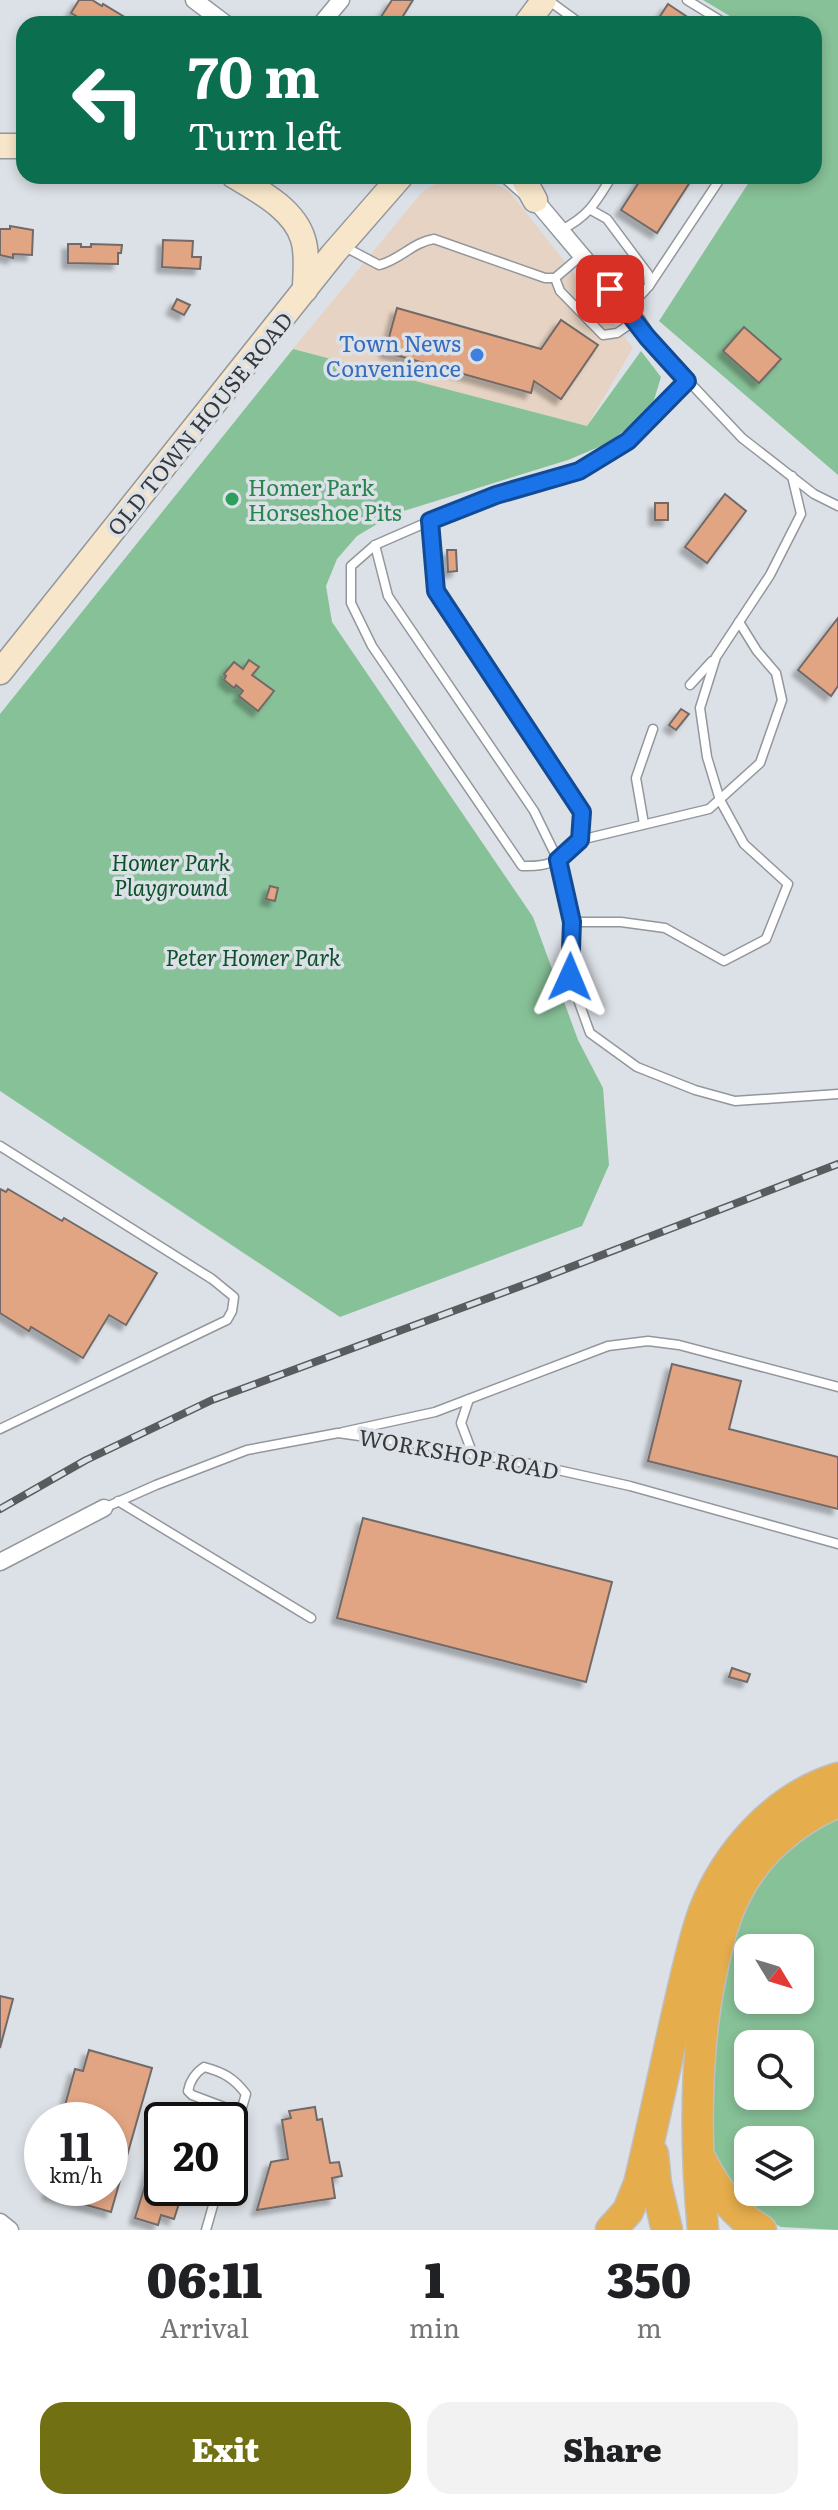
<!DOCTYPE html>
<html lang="en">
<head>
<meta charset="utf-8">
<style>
	:root { --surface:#fff; --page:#f2f2f2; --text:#202124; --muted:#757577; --accent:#717012 }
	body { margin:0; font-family:Literata,serif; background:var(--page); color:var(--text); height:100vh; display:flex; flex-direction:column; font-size:30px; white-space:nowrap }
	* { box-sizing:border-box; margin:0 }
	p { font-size:26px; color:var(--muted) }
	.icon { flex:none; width:44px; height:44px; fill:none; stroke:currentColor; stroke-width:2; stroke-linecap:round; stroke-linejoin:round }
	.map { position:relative; height:2230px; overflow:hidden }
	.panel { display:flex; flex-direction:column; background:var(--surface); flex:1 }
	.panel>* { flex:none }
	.hud { position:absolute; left:16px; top:16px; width:806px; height:168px; border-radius:24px; box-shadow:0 4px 12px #0003; background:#0b6e4f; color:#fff; overflow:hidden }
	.needle { width:52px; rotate:128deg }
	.controls { position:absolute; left:734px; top:1934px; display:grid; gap:16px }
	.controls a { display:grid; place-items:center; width:80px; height:80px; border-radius:16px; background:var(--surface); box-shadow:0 4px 12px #0003; font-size:40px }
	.speed { position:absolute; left:24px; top:2102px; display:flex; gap:16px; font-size:40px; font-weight:700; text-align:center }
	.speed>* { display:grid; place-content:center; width:104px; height:104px; border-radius:50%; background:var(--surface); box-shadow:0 4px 12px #0003; line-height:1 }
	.speed small { font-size:20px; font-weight:400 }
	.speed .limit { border:4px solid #111; border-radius:12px; background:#fff; color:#111 }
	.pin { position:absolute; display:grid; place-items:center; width:68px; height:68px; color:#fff; margin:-34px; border-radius:16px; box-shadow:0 4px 12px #0006 }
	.me { position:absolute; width:88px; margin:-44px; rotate:1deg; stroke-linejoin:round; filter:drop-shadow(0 0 6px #0008) }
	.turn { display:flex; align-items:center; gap:28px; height:168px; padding:0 40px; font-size:36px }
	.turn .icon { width:104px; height:104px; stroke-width:2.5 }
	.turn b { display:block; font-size:56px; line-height:68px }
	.eta { display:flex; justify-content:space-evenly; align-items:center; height:136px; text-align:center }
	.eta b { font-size:48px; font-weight:800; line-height:56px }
	.primary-button { display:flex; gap:16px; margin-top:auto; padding:16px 40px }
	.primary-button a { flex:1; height:92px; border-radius:24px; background:var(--accent); color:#fff; font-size:32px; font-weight:800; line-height:92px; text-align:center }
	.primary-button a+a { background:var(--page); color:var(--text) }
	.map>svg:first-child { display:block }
	.commercial { fill:#e6d3c3 }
	.green { fill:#87c197; fill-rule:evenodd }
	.building { fill:#e2a583; stroke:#716b68; stroke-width:2; filter:url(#shadow) }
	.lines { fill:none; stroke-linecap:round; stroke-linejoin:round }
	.service-casing { stroke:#92979c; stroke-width:11 }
	.minor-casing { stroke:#92979c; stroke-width:19 }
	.secondary-casing { stroke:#92979c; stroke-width:27 }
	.motorway-casing { stroke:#bfbfc0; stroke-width:33 }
	.service { stroke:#fff; stroke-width:8 }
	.minor { stroke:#fff; stroke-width:16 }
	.secondary { stroke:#f7e6c9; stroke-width:24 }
	.motorway { stroke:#e5ad4c; stroke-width:30 }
	.rail-casing { stroke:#595c5f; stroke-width:8 }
	.rail { stroke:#dce1e7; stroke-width:5; stroke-dasharray:15; stroke-linecap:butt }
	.route-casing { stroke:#114b97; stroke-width:20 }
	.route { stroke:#1a73e8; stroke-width:14 }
	.shop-dot { fill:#3f7fe0; stroke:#dce1e7; stroke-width:3 }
	.leisure-dot { fill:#2e9e5b; stroke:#dce1e7; stroke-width:3 }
	.labels { text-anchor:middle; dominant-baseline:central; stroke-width:7; stroke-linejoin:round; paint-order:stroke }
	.shop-label { font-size:22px; fill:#366cbe; stroke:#dce1e7; text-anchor:end }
	.street-label { font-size:22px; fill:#36383a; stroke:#dce1e7 }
	.leisure-label { font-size:22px; fill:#27864d; stroke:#dce1e7; text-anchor:start }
	.park-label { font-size:22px; font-style:italic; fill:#0c512a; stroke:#dce1e7 }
</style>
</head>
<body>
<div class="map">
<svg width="838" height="2230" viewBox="0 0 838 2230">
	<defs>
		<filter id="shadow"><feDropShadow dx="-5.5" dy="5.5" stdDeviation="2" flood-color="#0004"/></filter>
	</defs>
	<rect width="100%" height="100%" fill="#dce1e7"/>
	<!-- commercial -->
	<path class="commercial" d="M469 176H479L509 191 633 348 587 426 293 349 422 192 446 178Z"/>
	<!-- green -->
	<g class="green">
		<path d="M703 0H838V475L659 321 753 176H814V24H743Z"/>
		<path d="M293 349 587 426 641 351 661 377 654 400 636 422 606 444 568 460 394 514 357 536 337 559 326 586 332 622 533 917 578 1040 603 1088 609 1165 582 1226 340 1317 0 1091V714Z"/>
		<path d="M838 1811V2230L781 2227 755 2213 710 2157 706 2115 719 1978 738 1911 768 1863ZM748 1948H800V2000H748ZM748 2044H800V2096H748ZM748 2140H800V2192H748Z"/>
	</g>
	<!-- building -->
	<g class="building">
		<path d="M79 0H92L102 6 103 4 128 19 125 24H90L71 13Z"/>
		<path d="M392 0H413L398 24H385L379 20Z"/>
		<path d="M668 4 698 24H655Z"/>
		<path d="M643 176H694L657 233 621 210Z"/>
		<path d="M10 226 33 230 32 255 13 254V258L0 255V229H10Z"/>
		<path d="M163 240 193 241 192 257H201L200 269 162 267Z"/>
		<path d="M68 244H81V247H91V244L122 245 121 253H118V264L68 263Z"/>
		<path d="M177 299 190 305 184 315 172 309Z"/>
		<path d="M397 308 541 349 561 320 598 345 561 399 534 381 531 393 385 352Z"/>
		<path d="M744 327 781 359 759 383 723 351Z"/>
		<path d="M725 494 746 511 707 563 685 547Z"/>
		<rect x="655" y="503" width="13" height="17"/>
		<path d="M447 550H456L457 571 448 572Z"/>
		<path d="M838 618V686L831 696 798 670Z"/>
		<path d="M249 660 259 667 252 675 274 691 258 711 239 696 243 691 236 685 234 688 224 680 226 676 224 674 234 662 243 669Z"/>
		<path d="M681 709 689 714 676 730 669 725Z"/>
		<path d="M270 886 278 888 275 901 266 899Z"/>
		<path d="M0 1189 6 1192 8 1189 62 1221 64 1218 157 1273 126 1325 109 1315 83 1358 31 1327 29 1331 0 1313Z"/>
		<path d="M672 1364 741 1381 729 1429 838 1457V1509L648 1461Z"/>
		<path d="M363 1518 612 1582 586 1682 337 1618Z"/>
		<path d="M732 1668 750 1674 747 1682 729 1677Z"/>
		<path d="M0 1996 13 1999 0 2048Z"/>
		<path d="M89 2050 152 2068 111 2212 48 2194 49 2188H110V2120H61L75 2069 83 2071Z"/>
		<path d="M315 2107 317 2120 322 2119 330 2163 339 2162 342 2176 332 2178 335 2198 257 2210 271 2162 288 2159 282 2120 291 2118 289 2111Z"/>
		<path d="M162 2130V2188H184L174 2219 161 2215 158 2225 135 2218Z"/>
	</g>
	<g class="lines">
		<!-- service casing -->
		<g class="service-casing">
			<g id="service">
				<path d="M548 0 581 24"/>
				<path d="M687 0 726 24"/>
				<path d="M591 210 607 219 648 274 649 286 638 298 624 306"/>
				<path d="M561 230C589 216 596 202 612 176"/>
				<path d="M345 247 379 265C400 260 413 242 434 239L545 278H555L582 255"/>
				<path d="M555 278 560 291 603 335 617 333 636 320"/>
				<path d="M649 286 722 176"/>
				<path d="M647 337 742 438 814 494 838 506"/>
				<path d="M430 521 436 591 582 812 580 840C557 860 554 867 522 866L372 646 351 603V566L375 545 430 521 496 495 579 471 628 441 687 381"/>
				<path d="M375 545 388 596 534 811 558 860 572 922 570 977 590 1033 637 1067 695 1090 735 1101 838 1094"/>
				<path d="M690 685 712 661"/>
				<path d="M644 824 636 778 653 729"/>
				<path d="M580 840 709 809 760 763 782 700 776 673 757 651 739 622"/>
				<path d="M572 922H621L665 928 724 961 766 939 788 884 744 844 720 800 707 757 700 708 716 657 770 575 801 514 792 476"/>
				<path d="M0 1146 212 1279 234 1297 232 1311 227 1320 0 1429"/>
				<path d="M469 1399 461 1423 473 1455"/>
				<path d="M343 1432 435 1412 608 1346 648 1341 679 1345 838 1387"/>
				<path d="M118 1501 311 1618"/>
				<path d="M104 1508 156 1485 247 1450 338 1433 439 1447 535 1465 630 1486 838 1544"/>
				<path d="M230 2148 246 2094C234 2078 223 2072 204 2067 195 2073 190 2080 188 2091L192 2095 240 2113"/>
				<path d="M206 2230 218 2188"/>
			</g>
		</g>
		<!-- minor casing -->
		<g class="minor-casing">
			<g id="minor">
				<path d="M194 0 226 24"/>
				<path d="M321 24 341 0"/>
				<path d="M508 176 535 200 636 320 647 337"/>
				<path d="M0 1562 104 1508"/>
				<path d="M0 2222 10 2230"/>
			</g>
		</g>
		<!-- secondary casing -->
		<g class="secondary-casing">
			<g id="secondary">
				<path d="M526 24 544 0"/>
				<path d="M0 146H24"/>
				<path d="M234 176C259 191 294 209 303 239 308 255 305 274 305 290"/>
				<path d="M522 176 535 200"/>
				<path d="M0 672 333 254 401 176"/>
			</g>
		</g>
		<!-- motorway casing -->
		<g class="motorway-casing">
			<g id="motorway">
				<path d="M653 2154 656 2184 667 2230"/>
				<path d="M701 2160C716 2189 732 2213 761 2230"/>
				<path d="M611 2230 628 2211 639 2184C652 2130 663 2077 675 2023 684 1986 691 1947 704 1911 727 1852 776 1797 838 1778"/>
				<path d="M703 2230C695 2144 694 2054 712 1969 718 1943 724 1917 736 1894 757 1852 795 1820 838 1802"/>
			</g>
		</g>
		<!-- service -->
		<use href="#service" class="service"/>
		<!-- minor -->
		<use href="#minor" class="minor"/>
		<!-- secondary -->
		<use href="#secondary" class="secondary"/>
		<!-- motorway -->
		<use href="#motorway" class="motorway"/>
		<!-- rail casing -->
		<g class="rail-casing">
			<path id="rail" d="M0 1509 86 1460 212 1400 537 1280 838 1164"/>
		</g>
		<!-- rail -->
		<use href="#rail" class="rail"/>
	</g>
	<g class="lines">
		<!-- route casing -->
		<g class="route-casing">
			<path id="route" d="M570 977 572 922 558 860 580 840 582 812 436 591 430 521 496 495 579 471 628 441 687 381 647 337 610 289"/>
		</g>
		<!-- route -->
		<use href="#route" class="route"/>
	</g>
	<!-- markers -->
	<circle class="shop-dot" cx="477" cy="355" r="8"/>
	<circle class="leisure-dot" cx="232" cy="499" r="8"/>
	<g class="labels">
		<!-- shop labels -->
		<g class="shop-label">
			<text x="461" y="342">Town News<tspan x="461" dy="25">Convenience</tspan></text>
		</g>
		<!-- street labels -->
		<g class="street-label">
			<text transform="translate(199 423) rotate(-51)">OLD TOWN HOUSE ROAD</text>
			<text transform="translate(459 1453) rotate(10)">WORKSHOP ROAD</text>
		</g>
		<!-- leisure labels -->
		<g class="leisure-label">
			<text x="248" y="486">Homer Park<tspan x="248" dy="25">Horseshoe Pits</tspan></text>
		</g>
		<!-- park labels -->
		<g class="park-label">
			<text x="171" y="861">Homer Park<tspan x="171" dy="25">Playground</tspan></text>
			<text x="253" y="956">Peter Homer Park</text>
		</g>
	</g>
</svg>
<div class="controls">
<a><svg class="needle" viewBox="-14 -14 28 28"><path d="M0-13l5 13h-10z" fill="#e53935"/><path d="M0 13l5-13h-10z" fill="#757577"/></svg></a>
<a><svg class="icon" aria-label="search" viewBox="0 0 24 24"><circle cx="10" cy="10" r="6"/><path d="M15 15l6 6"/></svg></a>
<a><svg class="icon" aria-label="layers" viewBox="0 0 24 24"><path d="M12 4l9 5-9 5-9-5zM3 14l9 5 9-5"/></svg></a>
</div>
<div class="speed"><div>11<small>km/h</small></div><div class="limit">20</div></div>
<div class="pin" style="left:610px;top:289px;background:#d93025"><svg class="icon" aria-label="arrive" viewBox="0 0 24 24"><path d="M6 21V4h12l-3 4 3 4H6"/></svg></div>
<svg class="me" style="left:570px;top:977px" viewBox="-20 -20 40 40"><path d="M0-17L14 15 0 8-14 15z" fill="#1a73e8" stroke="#fff" stroke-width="4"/></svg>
<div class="hud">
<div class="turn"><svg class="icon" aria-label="left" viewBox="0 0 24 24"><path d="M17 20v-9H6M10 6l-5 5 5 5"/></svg><div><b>70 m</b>Turn left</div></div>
</div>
</div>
<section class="panel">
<div class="eta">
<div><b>06:11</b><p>Arrival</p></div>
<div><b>1</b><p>min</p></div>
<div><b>350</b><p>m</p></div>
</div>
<div class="primary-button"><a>Exit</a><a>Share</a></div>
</section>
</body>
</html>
